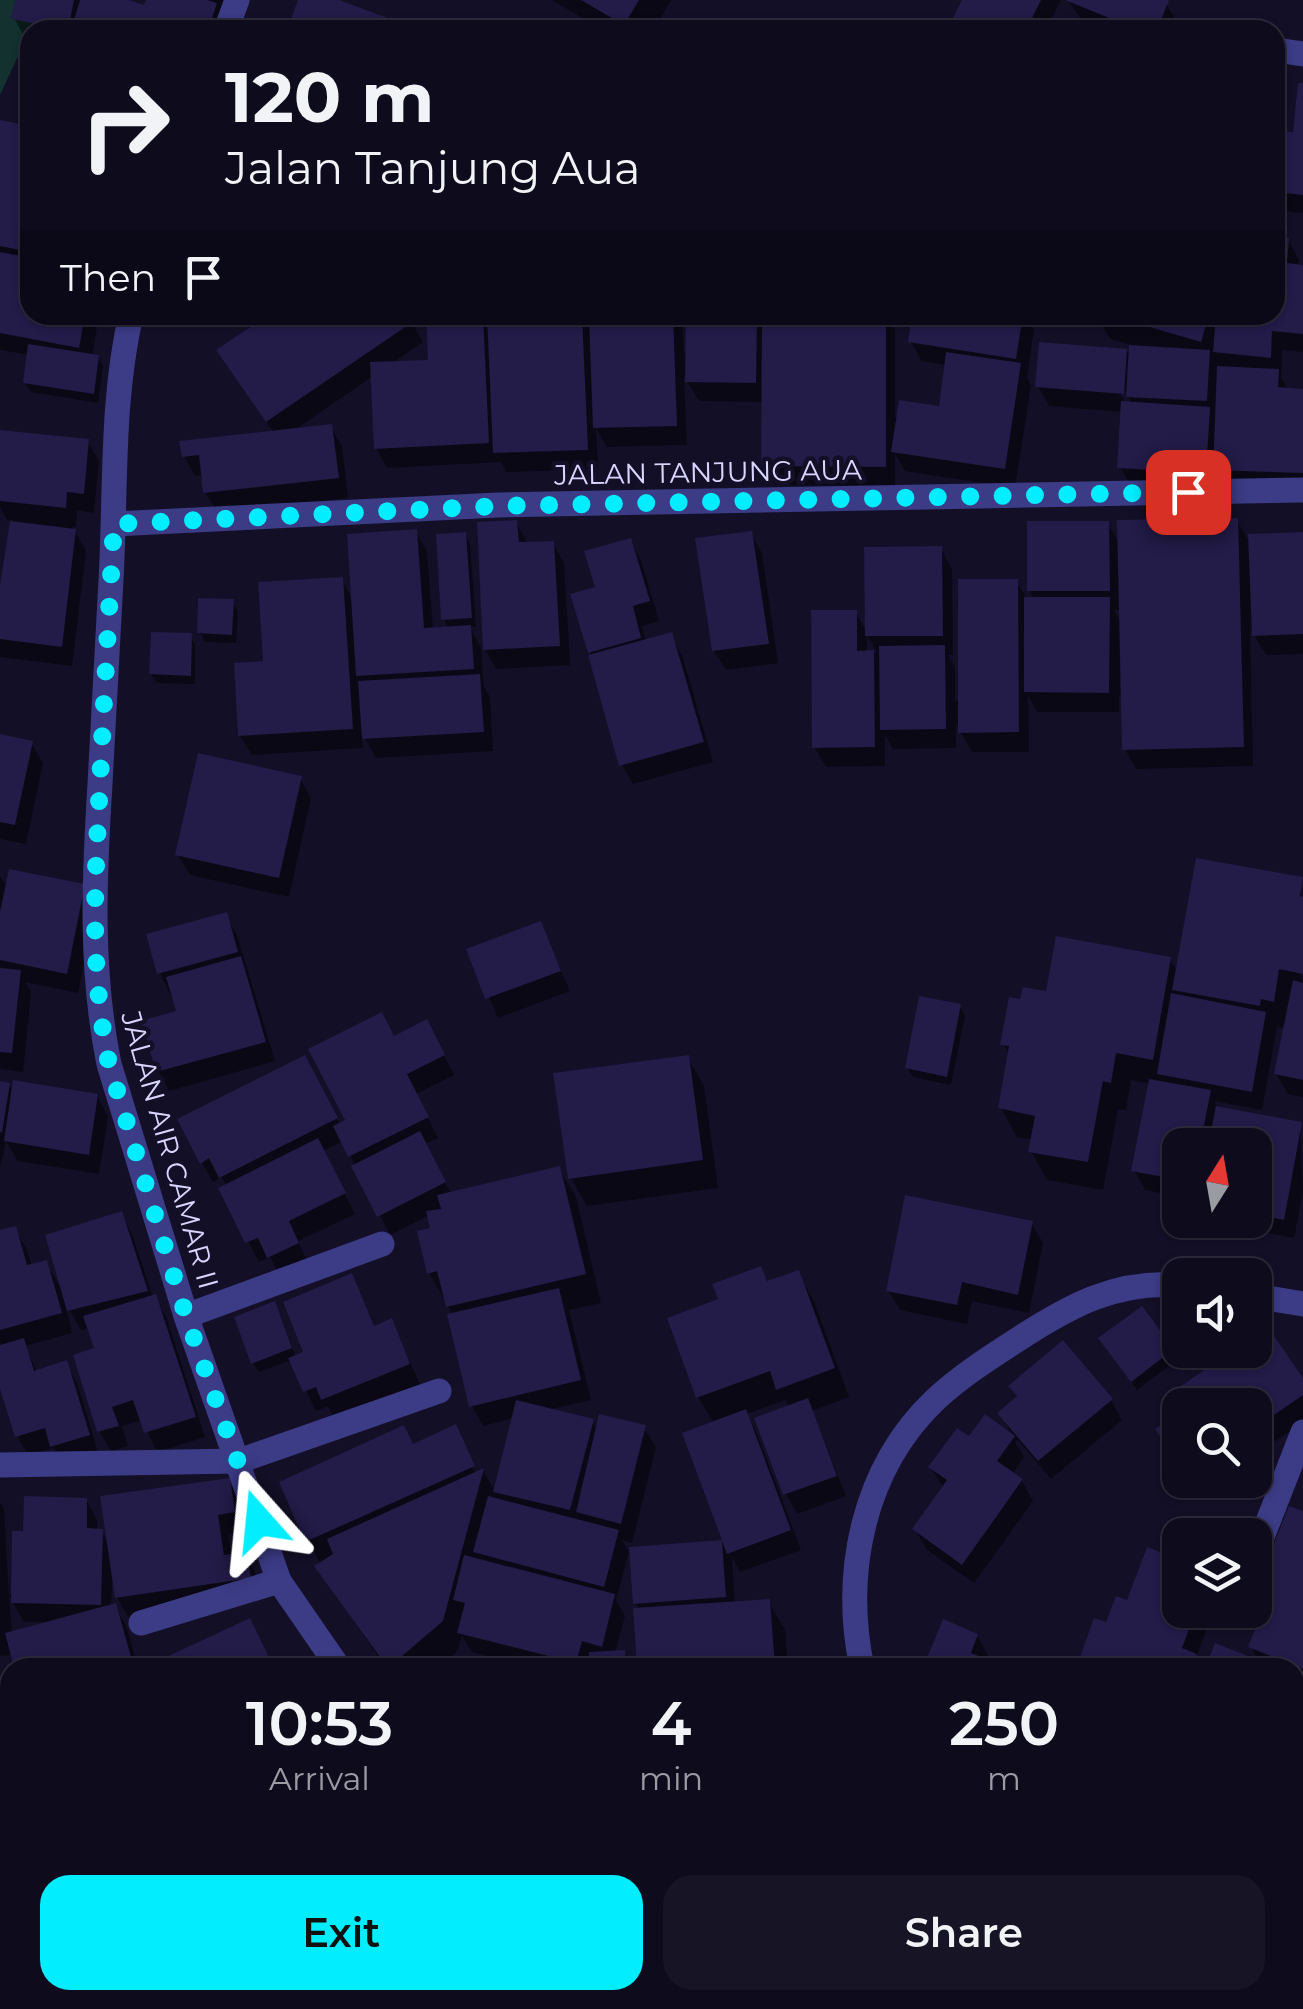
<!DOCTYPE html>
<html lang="en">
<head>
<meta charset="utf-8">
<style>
	:root { --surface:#0e0b1d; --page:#171426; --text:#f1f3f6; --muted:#9b9ba4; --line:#2e2b3b; --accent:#02edfe }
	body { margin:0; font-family:Montserrat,sans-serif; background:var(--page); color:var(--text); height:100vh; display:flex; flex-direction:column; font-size:38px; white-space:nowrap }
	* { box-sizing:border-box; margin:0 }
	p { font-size:32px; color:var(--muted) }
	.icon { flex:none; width:55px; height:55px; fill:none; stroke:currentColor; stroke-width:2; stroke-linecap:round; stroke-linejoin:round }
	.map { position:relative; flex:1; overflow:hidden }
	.drawer { position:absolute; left:0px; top:1658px; width:1305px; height:352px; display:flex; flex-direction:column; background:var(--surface); border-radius:30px 30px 0 0; box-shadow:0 2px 8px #0004,0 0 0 2px var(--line) }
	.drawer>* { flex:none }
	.top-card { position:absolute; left:20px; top:20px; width:1265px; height:305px; border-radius:30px; box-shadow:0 2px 8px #0004,0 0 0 2px var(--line); background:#0e0b1d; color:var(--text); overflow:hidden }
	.needle { width:65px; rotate:11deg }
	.fabs { position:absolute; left:1162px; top:1128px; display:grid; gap:20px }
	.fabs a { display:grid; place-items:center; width:110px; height:110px; border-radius:20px; background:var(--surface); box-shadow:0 2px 8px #0004,0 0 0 2px var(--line); font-size:50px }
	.pin { position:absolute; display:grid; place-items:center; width:85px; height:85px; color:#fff; margin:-42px; border-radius:20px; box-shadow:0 5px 15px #0006 }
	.me { position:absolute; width:110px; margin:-55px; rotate:342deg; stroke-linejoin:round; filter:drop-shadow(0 0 8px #0008) }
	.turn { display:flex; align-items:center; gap:35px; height:210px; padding:0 40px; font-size:45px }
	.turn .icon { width:130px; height:130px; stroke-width:2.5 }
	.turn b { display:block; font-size:70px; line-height:85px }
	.then { display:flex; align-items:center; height:95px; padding:0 40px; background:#0003; gap:20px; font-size:38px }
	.eta { display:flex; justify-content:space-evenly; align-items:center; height:170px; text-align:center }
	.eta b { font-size:60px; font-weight:600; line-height:70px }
	.action { display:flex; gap:20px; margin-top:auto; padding:20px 40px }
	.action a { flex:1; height:115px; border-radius:30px; background:var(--accent); color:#111; font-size:40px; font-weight:600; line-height:115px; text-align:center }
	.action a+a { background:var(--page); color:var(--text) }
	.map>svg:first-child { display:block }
	.green { fill:#12312f }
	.shadow { fill:#0007; fill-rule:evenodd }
	.building { fill:#231b48 }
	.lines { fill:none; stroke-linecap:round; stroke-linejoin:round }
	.lane { stroke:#3b3b86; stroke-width:25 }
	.street { stroke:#3b3b86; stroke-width:25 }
	.route { stroke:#02edfe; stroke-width:18; stroke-dasharray:0 32.4 }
	.labels { text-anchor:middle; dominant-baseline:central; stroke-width:9; stroke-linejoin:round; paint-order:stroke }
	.street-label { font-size:28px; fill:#d9d5ff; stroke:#130f27 }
</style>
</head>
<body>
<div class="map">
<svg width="1303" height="2009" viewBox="0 0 1303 2009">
	<rect width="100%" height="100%" fill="#130f27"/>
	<!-- green -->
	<path class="green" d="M0 0H44L0 95Z"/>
	<!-- shadow -->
	<g class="shadow">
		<path d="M17 0H121L146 8 148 0H224L225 30H30V39L25 38 14 18Z"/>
		<path d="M552 0H671L654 30H603Z"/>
		<path d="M965 0H1061L1046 30H950Z"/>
		<path d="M1068 0H1163L1178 22 1175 30H1078L1082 21Z"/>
		<path d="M1275 81 1280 89 1275 110Z"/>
		<path d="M1303 86V213L1283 211 1275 197V158L1295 135Z"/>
		<path d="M0 123 30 128V315H99L92 356 98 357 103 366 98 403 31 392 25 383 29 355 0 350Z"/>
		<path d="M1275 239 1288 240 1299 260 1298 267H1303V352L1282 350 1281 377 1288 390 1303 391V492L1227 489 1217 472 1216 492 1131 487 1120 467 1122 412 1049 406 1038 386 1042 344 1131 352V345L1110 339 1096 315H1275ZM1120 382 1132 404H1126L1115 385Z"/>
		<path d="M269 315H407L423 342 391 364 431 362 428 315H682L684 353 688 352 689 315H896V320L889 319 895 330V417H899L941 409 947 365 922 361 911 342 915 315H1026L1034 329 1027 378 1031 385 1015 488 905 471 895 454V486L775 485 764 466V402L699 401 684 376 687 445 607 447 596 428 598 469 506 472 501 462 387 468 376 448 373 376 293 431 331 427 342 446 348 498 217 512 205 492 204 475 195 476 184 456 274 433 231 370Z"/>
		<path d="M87 441 99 461 94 513 77 510 76 527 72 526 86 551 72 666 0 657V587L4 588 13 520H7L0 507V459Z"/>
		<path d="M1237 521 1250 543 1303 534V654L1266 655 1250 628 1253 766 1136 769 1125 749 1123 696H1119V712H1037L1028 695 1029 752H972L956 724V748L893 749 885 734V766L826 767 815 748 855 612 867 633 941 549 952 569 953 655H948L955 667V701L960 700 1016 581 1027 599H1034L1029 590 1108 524 1120 545ZM1114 610H1122V624ZM867 635 877 653H867Z"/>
		<path d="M516 522 527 542 553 543 564 563 570 665 496 669 485 649Z"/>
		<path d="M416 532 427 551 433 630 449 629 444 620 465 535 470 544 476 627H470L481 648 484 687 490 697 493 751 376 758 362 733 363 748 252 755 240 736 266 663 342 580 353 600Z"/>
		<path d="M751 534 762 553 778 663 726 670 714 651Z"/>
		<path d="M630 541 641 560 659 621 642 626 646 642 670 635 682 655 713 762 633 784 622 765 590 652 598 589Z"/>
		<path d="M232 602 238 611 236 643 205 642 200 633Z"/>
		<path d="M190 636 195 645V684L157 683 151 674Z"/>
		<path d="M0 737 31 743 43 763 26 844 0 839Z"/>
		<path d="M300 778 311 798 289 897 190 875 178 855Z"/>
		<path d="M0 877 8 888 84 887 95 906 78 993 25 982 31 992 23 1072 0 1069Z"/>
		<path d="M1301 879 1303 1097 1288 1094 1276 1074 1286 1029 1277 1027 1262 1110 1214 1101 1219 1109 1300 1124 1303 1191 1294 1238 1253 1230 1247 1220H1255V1145H1180V1197L1145 1190 1134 1170 1151 1084 1131 1080 1126 1110 1118 1109 1103 1190 1047 1180 1031 1151 1033 1140 1017 1137 1001 1108 1010 1056 1003 1044 1022 1002 1169 959 1178 973Z"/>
		<path d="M226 915 237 935 275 1061 169 1091 158 1071 179 1013 160 973Z"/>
		<path d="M540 924 570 991 498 1018 469 951Z"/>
		<path d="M960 1007 965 1016 951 1085 913 1077 907 1067Z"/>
		<path d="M394 1038 437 1042 454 1075 416 1094 438 1138 425 1144 451 1194 559 1169 576 1197 601 1303 569 1310 591 1400 547 1410 592 1421 598 1431 644 1428 656 1447 632 1543 622 1540 629 1552 616 1600 625 1616 615 1653H623L632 1668H531L472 1652 462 1636 458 1650 438 1668H386L317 1567 321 1564 308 1541 413 1446 462 1444 478 1478 482 1476 483 1471 496 1493 514 1418 483 1426 472 1406 453 1315 429 1273 433 1230 429 1215 390 1235 343 1141 323 1151 355 1214 298 1241 308 1263 280 1276 270 1257 259 1262 221 1189 227 1186 221 1177 213 1182 202 1163 316 1078 340 1125 349 1121Z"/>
		<path d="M688 1058 704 1086 718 1188 587 1206 571 1178Z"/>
		<path d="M0 1084 9 1085 13 1093 97 1096 108 1116 99 1174 18 1161 6 1141 0 1168Z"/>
		<path d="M121 1214 132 1234 153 1298 166 1316 205 1437 157 1452 142 1420 122 1426 128 1446 111 1451 99 1431 76 1357 97 1350 90 1328 81 1330 65 1302 72 1333 25 1346 37 1372 66 1363 77 1383 99 1455 64 1465 54 1448 28 1455 17 1436 0 1380V1233L15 1229 26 1248 32 1267 46 1263 61 1288Z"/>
		<path d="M1032 1224 1043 1243 1029 1313 972 1301 967 1324 900 1310 888 1290Z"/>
		<path d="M798 1273 814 1301 849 1397 812 1411 846 1496 797 1514 786 1494 789 1408 785 1400 746 1414 756 1431 801 1550 740 1572 732 1557 735 1604 768 1601 785 1630 788 1668H640V1610L635 1603 631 1549 725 1542 714 1423 698 1397 768 1283Z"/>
		<path d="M351 1277 375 1328 391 1322 420 1384 334 1418 328 1406 316 1411 291 1360 259 1372 253 1363 280 1314 296 1358 306 1354Z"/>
		<path d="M1255 1338 1303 1382V1422L1255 1455V1405H1195L1238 1350H1255Z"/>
		<path d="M1106 1348 1172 1350 1178 1359 1137 1390Z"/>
		<path d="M1011 1387 1111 1400 1122 1420 1051 1479 1018 1440 1015 1442 1024 1457 1012 1475 1022 1481 1033 1501 974 1583 926 1549 915 1529 943 1487 931 1468 970 1440 985 1418 1015 1439 1000 1413 1018 1399Z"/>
		<path d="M228 1481 240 1500 245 1532 228 1534 231 1556 245 1554 256 1574 260 1597 128 1617 117 1597 115 1583H112L111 1606H114L126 1625 138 1668H17L13 1655 0 1656V1502L4 1509 9 1594H13L25 1533 86 1500 97 1520V1531H101L109 1544ZM9 1596 24 1622H49L12 1634Z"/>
		<path d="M1303 1514V1720L1295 1716V1668H1208L1260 1664 1251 1647 1260 1623 1252 1610H1255V1599Z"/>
		<path d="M1180 1562V1610H1214L1196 1658 1202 1668H1078L1108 1625 1129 1603Z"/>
		<path d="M977 1636 988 1655 986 1661 926 1668Z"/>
		<path d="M1303 1896V2009H1086L1089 2000H1295V1910Z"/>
		<path d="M0 1911H7L10 1917V2000H87L86 2009H0Z"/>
	</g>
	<!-- building -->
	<g class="building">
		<path d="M15 0H74L68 30 11 19Z"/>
		<path d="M80 0H129L144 5 146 0H207L217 3 208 30H71Z"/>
		<path d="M298 0H339L420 30H287Z"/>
		<path d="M581 0H639L624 25Z"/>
		<path d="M962 0H1041L1026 30H947Z"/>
		<path d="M1065 0H1169L1157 30H1139Z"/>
		<path d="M1298 83H1303V195L1275 192V131L1293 132Z"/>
		<path d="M0 120 30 126V167L26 187H30V252L0 246Z"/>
		<path d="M1275 236 1289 238 1287 263 1303 265V334L1272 331 1271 358 1213 352 1216 315H1275Z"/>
		<path d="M0 252 30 258V315H85L79 348 0 333Z"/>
		<path d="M268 315H410L414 321 266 422 216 350Z"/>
		<path d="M426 315H483L489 443 374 449 370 362 428 360Z"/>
		<path d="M487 315H582L588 450 493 453Z"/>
		<path d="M589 315H673L677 426 593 428Z"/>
		<path d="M686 315H757L756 383 685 382Z"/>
		<path d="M762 315H886V467L761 466Z"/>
		<path d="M912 315H1023L1016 359 908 342Z"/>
		<path d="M1109 315H1209L1201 342Z"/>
		<path d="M1039 342 1127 349 1124 394 1035 387Z"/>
		<path d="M28 344 99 355 94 394 23 383Z"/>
		<path d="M1129 345 1210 350 1207 401 1126 397Z"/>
		<path d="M946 352 1021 363 1005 469 891 452 899 400 939 406Z"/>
		<path d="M1217 366 1279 369 1278 387 1303 389V473L1213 470Z"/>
		<path d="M1121 401 1210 407 1206 473 1117 468Z"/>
		<path d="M332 424 339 478 203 493 199 455 182 457 179 441Z"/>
		<path d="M0 430 89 439 84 494 67 492 66 508 0 501Z"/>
		<path d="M1238 518 1244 747 1122 750 1117 520Z"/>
		<path d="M517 520 519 542 554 541 560 646 483 650 477 522Z"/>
		<path d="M10 521 76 529 62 647 0 639V585Z"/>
		<path d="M1027 521H1109L1110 591H1027Z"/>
		<path d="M417 529 424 628 471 625 474 669 356 676 347 534Z"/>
		<path d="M752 531 769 644 712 651 695 538Z"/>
		<path d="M466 532 472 618 441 620 436 534Z"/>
		<path d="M1303 532V634L1252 636 1248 534Z"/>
		<path d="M631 538 650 601 633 606 641 638 588 653 570 594 595 587 584 551Z"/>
		<path d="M942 546 943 636H865L864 547Z"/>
		<path d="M343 577 353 729 238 736 234 663 263 661 258 582Z"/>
		<path d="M958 579H1018L1019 732 958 733Z"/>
		<path d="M1024 597H1110L1109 693 1024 692Z"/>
		<path d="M198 598 234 599 232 635 197 633Z"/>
		<path d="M811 610H857V651L874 650 875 747 812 748Z"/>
		<path d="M151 632 192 633 191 676 149 674Z"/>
		<path d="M672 632 704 742 619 766 588 655Z"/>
		<path d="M945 645 946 729 880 730 879 646Z"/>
		<path d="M480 674 484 732 362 739 358 681Z"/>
		<path d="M0 734 33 741 15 825 0 822Z"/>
		<path d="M198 753 302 776 279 878 175 855Z"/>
		<path d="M1196 858 1303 877 1300 896 1303 897V974L1279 969 1274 1002 1261 999 1260 1006 1172 990Z"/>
		<path d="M9 869 85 884 67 974 0 960V912Z"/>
		<path d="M227 912 238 952 157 974 146 934Z"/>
		<path d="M541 921 561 971 485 999 466 949Z"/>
		<path d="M1056 936 1171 957 1153 1060 1116 1053 1111 1083 1103 1081 1088 1162 1028 1152 1035 1116 998 1108 1009 1046 1000 1045 1009 997 1020 999 1023 987 1046 991Z"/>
		<path d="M241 956 266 1042 156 1072 141 1021 176 1011 166 977Z"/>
		<path d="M0 968 21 970 12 1053 0 1052Z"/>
		<path d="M1293 980 1303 983V1080L1274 1074Z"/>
		<path d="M1171 993 1266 1012 1252 1092 1157 1074Z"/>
		<path d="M919 996 961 1004 947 1077 905 1068Z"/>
		<path d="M382 1012 394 1036 427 1019 445 1055 407 1074 429 1117 348 1157 333 1126 345 1120 308 1049Z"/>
		<path d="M305 1055 338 1118 219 1178 209 1158 200 1164 177 1119Z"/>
		<path d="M689 1055 703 1160 568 1179 553 1073Z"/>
		<path d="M1149 1079 1211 1090 1200 1145H1180V1180L1131 1171Z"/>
		<path d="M13 1080 98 1094 89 1155 4 1141Z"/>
		<path d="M0 1081 10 1083 2 1132H0Z"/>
		<path d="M1216 1106 1302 1122 1284 1220 1255 1214V1145H1208Z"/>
		<path d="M420 1131 446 1182 377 1217 351 1166Z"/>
		<path d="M318 1138 346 1193 289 1221 299 1243 267 1258 258 1238 245 1243 218 1188Z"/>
		<path d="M560 1166 586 1274 446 1307 437 1271 427 1274 417 1231 430 1228 426 1211 441 1209 437 1195Z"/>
		<path d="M905 1195 1033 1221 1018 1295 962 1282 957 1305 886 1291Z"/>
		<path d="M122 1211 148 1291 67 1311 45 1235Z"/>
		<path d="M16 1226 27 1265 47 1260 62 1313 0 1330V1230Z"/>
		<path d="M761 1266 767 1281 799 1270 835 1368 776 1390 770 1371 696 1398 667 1318 718 1299 712 1284Z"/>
		<path d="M352 1273 374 1326 392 1318 410 1364 321 1400 316 1387 303 1392 288 1358 303 1352 283 1302Z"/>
		<path d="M559 1288 581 1380 469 1407 447 1314Z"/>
		<path d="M156 1294 196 1417 144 1433 133 1400 112 1407 119 1426 97 1432 73 1355 94 1348 83 1316Z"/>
		<path d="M275 1301 292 1348 251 1364 234 1317Z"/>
		<path d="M1142 1306 1174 1349 1131 1382 1098 1338Z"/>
		<path d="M1268 1327 1303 1378V1395L1255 1428V1405H1194L1181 1386 1234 1350H1255V1335Z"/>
		<path d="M24 1338 34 1371 67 1360 90 1435 50 1447 45 1428 15 1437 0 1389V1345Z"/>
		<path d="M1063 1340 1113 1399 1038 1461 997 1413 1017 1396 1008 1386Z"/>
		<path d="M808 1398 837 1476 783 1495 754 1418Z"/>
		<path d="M516 1400 594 1419 570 1510 493 1492Z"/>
		<path d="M746 1409 791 1530 727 1554 722 1541 726 1597 633 1604 629 1547 722 1540 682 1433Z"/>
		<path d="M1180 1412V1457L1176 1460 1155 1429Z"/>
		<path d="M599 1414 646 1425 621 1524 576 1512Z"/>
		<path d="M985 1414 1015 1436 997 1461 1023 1479 962 1565 912 1529 947 1480 928 1467 957 1428 969 1436Z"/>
		<path d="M456 1424 475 1466 305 1542 279 1482 404 1425 413 1444Z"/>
		<path d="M484 1468 443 1621 388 1668 314 1566 333 1554 327 1539Z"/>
		<path d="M230 1478 235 1512 218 1515 224 1555 246 1552 251 1578 115 1598 100 1496Z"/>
		<path d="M24 1496 87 1498V1528L103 1529 101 1605 11 1603 12 1531H23Z"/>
		<path d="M488 1496 619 1530 604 1587 473 1552Z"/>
		<path d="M1289 1506 1303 1511V1669L1248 1647 1261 1614 1255 1612V1592Z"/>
		<path d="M1147 1547 1180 1560V1610H1196L1182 1648 1197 1654 1191 1668H1076L1094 1618 1106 1622 1116 1596 1127 1600Z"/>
		<path d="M464 1555 615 1594 602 1647 582 1641 576 1663 457 1633 465 1603 453 1600Z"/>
		<path d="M770 1599 775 1668H637L633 1608Z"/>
		<path d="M116 1603 134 1668H14L5 1633Z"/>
		<path d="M250 1618 274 1668H163L160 1660Z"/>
		<path d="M943 1619 978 1634 971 1653 1008 1668H923Z"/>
		<path d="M1215 1643 1276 1667V1668H1205Z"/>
		<path d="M625 1650V1668H589V1652Z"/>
		<path d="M1303 1891V2009H1283L1267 2000H1295V1905Z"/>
		<path d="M0 1909H8L10 2009H0Z"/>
		<path d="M18 2000H76L75 2009H17Z"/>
		<path d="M242 2000H282L286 2009H239L237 2002Z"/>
		<path d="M300 2000H408L412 2009H289L287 2006Z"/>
		<path d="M909 2000H1022L1024 2005 1017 2009H914Z"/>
		<path d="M1088 2000H1238L1233 2009H1083Z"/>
	</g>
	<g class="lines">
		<!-- lane -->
		<path class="lane" d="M1255 1555 1303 1432"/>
		<!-- street -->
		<g class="street">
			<path d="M226 30 237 0"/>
			<path d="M1275 50 1303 54"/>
			<path d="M131 315C111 402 116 491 111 580 107 648 104 716 100 784 94 880 90 970 109 1064L186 1316 279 1581 339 1668"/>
			<path d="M114 524 498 505 1303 490"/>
			<path d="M1255 1296 1303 1304"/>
			<path d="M186 1316 382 1244"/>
			<path d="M0 1465 239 1461 439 1391"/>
			<path d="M141 1623 279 1581"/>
			<path d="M862 1668C842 1572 863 1468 936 1399 961 1376 989 1358 1017 1340 1069 1306 1116 1280 1180 1285"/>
			<path d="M415 2000 417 2009"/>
			<path d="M851 2000 856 2009"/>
			<path d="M188 2009 207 2000"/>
			<path d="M1032 2009 1044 2000"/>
		</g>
	</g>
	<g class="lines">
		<!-- route -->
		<path class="route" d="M259 1521 186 1316 109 1064C89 967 95 881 100 783 104 697 109 610 114 524L498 506 1188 492"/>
	</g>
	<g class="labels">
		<!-- street labels -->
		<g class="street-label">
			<text transform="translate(708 472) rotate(-1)">JALAN TANJUNG AUA</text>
			<text transform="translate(170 1150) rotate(74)">JALAN AIR CAMAR II</text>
		</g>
	</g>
</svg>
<div class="fabs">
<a><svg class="needle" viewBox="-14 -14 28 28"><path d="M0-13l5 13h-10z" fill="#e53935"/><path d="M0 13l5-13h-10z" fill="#9b9ba4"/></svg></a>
<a><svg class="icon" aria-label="sound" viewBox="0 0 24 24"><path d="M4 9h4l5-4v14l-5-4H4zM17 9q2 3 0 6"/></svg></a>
<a><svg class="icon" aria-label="search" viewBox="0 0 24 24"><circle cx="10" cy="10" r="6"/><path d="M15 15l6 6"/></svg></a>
<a><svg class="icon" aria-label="layers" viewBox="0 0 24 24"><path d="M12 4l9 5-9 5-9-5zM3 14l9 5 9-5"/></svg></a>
</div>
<div class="pin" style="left:1188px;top:492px;background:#d93025"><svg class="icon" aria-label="arrive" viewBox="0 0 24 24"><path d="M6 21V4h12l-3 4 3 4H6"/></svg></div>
<svg class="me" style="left:259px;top:1521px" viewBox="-20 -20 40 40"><path d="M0-17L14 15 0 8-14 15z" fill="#02edfe" stroke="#fff" stroke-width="4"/></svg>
<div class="top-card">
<div class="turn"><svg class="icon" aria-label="right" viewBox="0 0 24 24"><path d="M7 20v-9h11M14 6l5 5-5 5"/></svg><div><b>120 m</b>Jalan Tanjung Aua</div></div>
<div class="then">Then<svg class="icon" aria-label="arrive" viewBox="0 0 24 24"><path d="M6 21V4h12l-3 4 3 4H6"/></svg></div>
</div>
<section class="drawer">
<div class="eta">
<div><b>10:53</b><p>Arrival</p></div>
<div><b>4</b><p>min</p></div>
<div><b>250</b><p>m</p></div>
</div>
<div class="action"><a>Exit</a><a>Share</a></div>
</section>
</div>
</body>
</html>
